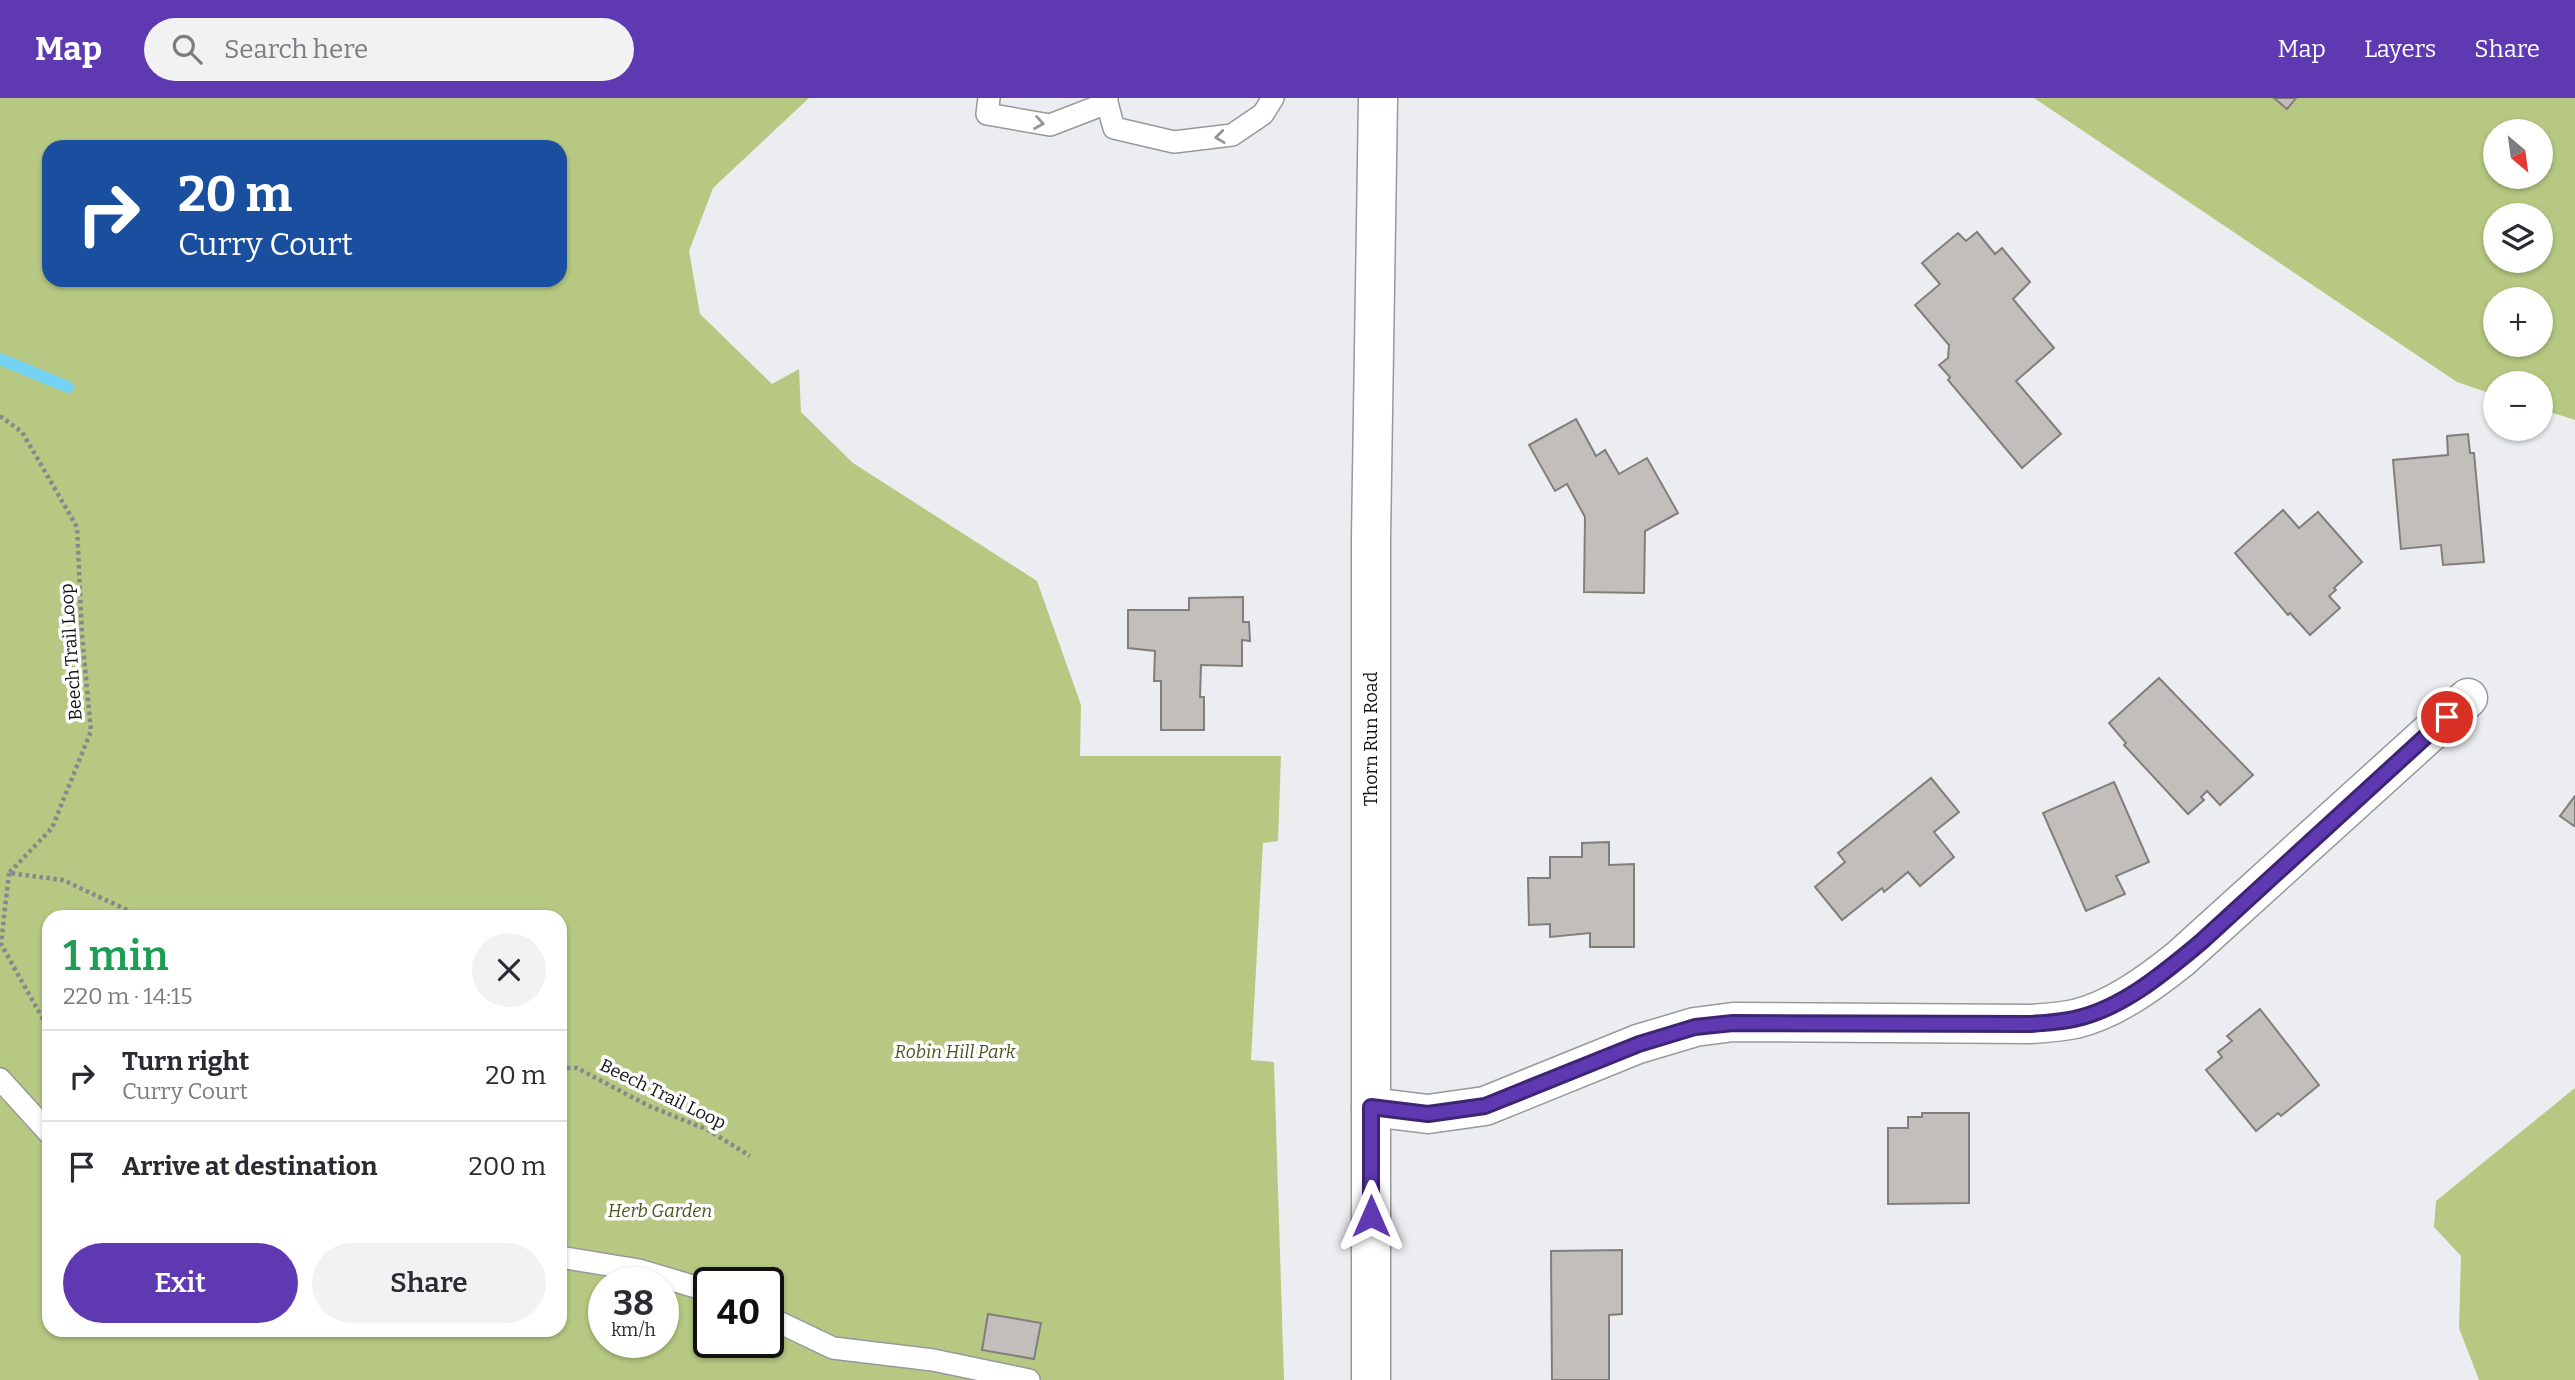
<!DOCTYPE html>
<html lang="en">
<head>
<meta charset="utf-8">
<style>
	:root { --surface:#fff; --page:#f2f2f3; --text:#2b2b33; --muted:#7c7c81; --line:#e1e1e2; --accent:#5f39b2 }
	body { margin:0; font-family:Bitter,serif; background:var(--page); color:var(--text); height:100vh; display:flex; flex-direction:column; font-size:26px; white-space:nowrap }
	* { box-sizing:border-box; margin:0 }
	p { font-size:23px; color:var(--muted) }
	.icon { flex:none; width:38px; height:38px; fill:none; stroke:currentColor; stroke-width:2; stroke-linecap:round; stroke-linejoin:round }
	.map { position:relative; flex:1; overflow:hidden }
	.panel { position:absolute; left:42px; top:812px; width:525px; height:427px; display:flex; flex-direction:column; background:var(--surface); border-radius:21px; box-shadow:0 2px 5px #0004 }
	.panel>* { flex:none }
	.guide { position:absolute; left:42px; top:42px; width:525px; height:147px; border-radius:21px; box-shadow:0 2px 5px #0004; background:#1a4fa0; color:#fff; overflow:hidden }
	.needle { width:46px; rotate:151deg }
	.fabs { position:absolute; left:2483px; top:21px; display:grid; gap:14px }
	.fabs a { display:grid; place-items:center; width:70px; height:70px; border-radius:50%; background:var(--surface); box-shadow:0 2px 5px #0004; font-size:35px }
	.speed { position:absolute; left:588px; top:1169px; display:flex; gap:14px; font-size:35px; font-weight:700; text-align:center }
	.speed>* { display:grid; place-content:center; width:91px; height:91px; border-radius:50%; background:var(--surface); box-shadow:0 2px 5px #0004; line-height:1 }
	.speed small { font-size:18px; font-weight:400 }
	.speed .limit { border:4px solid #111; border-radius:10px; background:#fff; color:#111 }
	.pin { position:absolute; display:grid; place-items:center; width:60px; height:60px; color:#fff; margin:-30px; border:4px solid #fff; border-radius:50%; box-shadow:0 2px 7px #0007 }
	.me { position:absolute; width:77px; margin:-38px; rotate:0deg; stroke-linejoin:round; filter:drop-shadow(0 0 5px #0008) }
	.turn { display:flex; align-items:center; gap:24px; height:147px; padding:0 21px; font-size:32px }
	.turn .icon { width:91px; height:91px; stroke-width:2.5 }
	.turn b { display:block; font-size:49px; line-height:60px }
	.round { display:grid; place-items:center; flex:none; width:74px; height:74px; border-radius:37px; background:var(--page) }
	.overview { display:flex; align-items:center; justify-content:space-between; height:119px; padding:0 21px }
	h1 { font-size:42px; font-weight:600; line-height:52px; color:#1e9e55 }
	.action { display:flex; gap:14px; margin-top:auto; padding:14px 21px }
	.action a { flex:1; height:80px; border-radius:42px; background:var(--accent); color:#fff; font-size:28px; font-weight:600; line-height:80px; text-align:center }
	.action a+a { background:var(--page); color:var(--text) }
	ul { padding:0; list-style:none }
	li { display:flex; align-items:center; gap:21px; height:91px; padding:0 21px; border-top:2px solid var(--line) }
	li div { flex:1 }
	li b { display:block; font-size:26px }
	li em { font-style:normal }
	header { display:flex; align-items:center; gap:42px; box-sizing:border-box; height:98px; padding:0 35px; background:var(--accent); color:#fff }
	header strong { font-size:33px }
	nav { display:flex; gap:38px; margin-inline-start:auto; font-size:24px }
	.search { width:490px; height:63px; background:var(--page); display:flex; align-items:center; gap:18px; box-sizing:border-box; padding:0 24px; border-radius:38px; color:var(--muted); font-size:26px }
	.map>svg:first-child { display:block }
	.green { fill:#b6c881; fill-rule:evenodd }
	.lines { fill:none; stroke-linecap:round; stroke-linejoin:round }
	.stream { stroke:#74d3f4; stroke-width:12 }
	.building { fill:#c2bebc; stroke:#827e7c; stroke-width:2 }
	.service-casing { stroke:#97999c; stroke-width:24 }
	.minor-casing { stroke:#97999c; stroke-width:41 }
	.tertiary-casing { stroke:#97999c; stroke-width:41 }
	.path { stroke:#86888b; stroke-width:4.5; stroke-dasharray:3.5 3.5; stroke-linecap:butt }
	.service { stroke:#fff; stroke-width:21 }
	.minor { stroke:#fff; stroke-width:38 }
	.tertiary { stroke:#fff; stroke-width:38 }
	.oneway { stroke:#959596 }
	.route-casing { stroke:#3e2574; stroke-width:18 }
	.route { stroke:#5f39b2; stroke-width:12 }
	.labels { text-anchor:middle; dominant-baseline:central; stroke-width:7; stroke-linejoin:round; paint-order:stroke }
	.street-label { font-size:18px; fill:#131315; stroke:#fff }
	.park-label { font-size:18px; font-style:italic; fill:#4a551f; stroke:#fff }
</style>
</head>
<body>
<header>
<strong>Map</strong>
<div class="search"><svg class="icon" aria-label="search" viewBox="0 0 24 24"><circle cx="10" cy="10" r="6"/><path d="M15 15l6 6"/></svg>Search here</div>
<nav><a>Map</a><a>Layers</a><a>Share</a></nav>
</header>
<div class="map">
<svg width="2575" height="1282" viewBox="0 0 2575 1282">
	<rect width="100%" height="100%" fill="#ebedf1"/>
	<!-- green -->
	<g class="green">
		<path d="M0 0H809L713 90 689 153 700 216 772 286 799 271 801 314 853 365 1037 483 1081 607 1080 658H1281L1278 743 1263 745 1251 962 1274 964 1284 1282H0ZM49 49H560V182H49ZM49 819H560V1232H49ZM604 1185H663V1244H604ZM709 1185H768V1244H709Z"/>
		<path d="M2034 0H2575V322L2541 311V285H2496L2495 297 2457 284ZM2496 33H2541V79H2496ZM2496 117H2541V163H2496ZM2496 201H2541V247H2496Z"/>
		<path d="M2575 990V1282H2479L2459 1230 2461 1158 2434 1129 2436 1103Z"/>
	</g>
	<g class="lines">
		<!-- stream -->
		<path class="stream" d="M0 261 68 289"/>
	</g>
	<!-- building -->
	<g class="building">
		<path d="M2274 0H2296L2287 11Z"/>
		<path d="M1977 134 1995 156 2002 150 2030 184 2013 201 2054 250 2016 283 2061 336 2022 370 1948 282 1950 279 1939 267 1948 260 1949 247 1915 207 1940 186 1922 165 1958 135 1966 143Z"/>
		<path d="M1576 321 1596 358 1605 352 1619 376 1647 360 1678 415 1645 433 1644 495 1584 494 1585 419 1567 386 1555 393 1529 347Z"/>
		<path d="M2468 336 2470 355H2474L2484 464 2443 467 2441 447 2401 451 2393 362 2448 357 2447 338Z"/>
		<path d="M2283 412 2299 430 2318 414 2362 464 2334 490 2336 492 2329 498 2340 510 2310 537 2290 515 2288 517 2235 455Z"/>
		<path d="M1243 499V524H1249L1250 543 1242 542V568L1201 567 1200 599H1204V632H1161V583H1154L1155 553 1128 550V512H1189V500Z"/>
		<path d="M2159 580 2253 677 2220 707 2207 693 2201 699 2204 702 2188 716 2124 647 2126 645 2109 625Z"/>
		<path d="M1931 680 1959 714 1934 734 1954 759 1920 788 1908 774 1884 794 1882 790 1842 822 1815 789 1845 764 1838 755Z"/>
		<path d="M2114 684 2149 764 2116 778 2125 796 2086 813 2043 715Z"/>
		<path d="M2575 698V726L2574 728 2560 718Z"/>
		<path d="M1609 744V767L1634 766V849H1590V835L1550 839V826L1529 827 1528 780H1550V759H1582V745Z"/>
		<path d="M2260 911 2319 987 2281 1018 2278 1015 2256 1033 2206 972 2222 959 2218 954 2232 943 2227 938Z"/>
		<path d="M1922 1015H1969V1105L1888 1106V1030H1908V1019H1922Z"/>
		<path d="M1622 1152V1216L1609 1217V1282H1552L1551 1153Z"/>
		<path d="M988 1216 1041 1225 1034 1261 982 1252Z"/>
	</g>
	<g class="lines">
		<!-- service casing -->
		<g class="service-casing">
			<g id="service">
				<path d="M989 0 987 16 1050 27 1107 5V0"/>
				<path d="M1107 5 1114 30 1174 44 1232 37 1263 16 1273 0"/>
				<path d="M0 981 49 1035"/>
				<path d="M560 1159 639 1172 709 1193"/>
				<path d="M768 1219 833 1250 933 1262 1029 1282"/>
			</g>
		</g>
		<!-- minor casing -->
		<g class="minor-casing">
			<path id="minor" d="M1371 1009 1428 1016 1485 1008 1638 946 1695 929 1733 924 2030 926C2045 925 2060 924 2075 921 2113 912 2150 885 2180 861L2468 600"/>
		</g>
		<!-- tertiary casing -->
		<g class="tertiary-casing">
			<path id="tertiary" d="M1371 1282V440L1378 0"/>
		</g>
		<!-- path -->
		<g class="path">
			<path d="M0 318 22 334 77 429 82 537 91 633 52 730 9 775 63 782 142 819"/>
			<path d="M9 775 1 846 49 932"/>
			<path d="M560 970H577L649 1008 708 1032 750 1058"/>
		</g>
		<!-- service -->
		<use href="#service" class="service"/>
		<!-- minor -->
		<use href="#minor" class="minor"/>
		<!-- tertiary -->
		<use href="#tertiary" class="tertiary"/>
	</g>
	<!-- one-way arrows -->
	<defs><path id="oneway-chevron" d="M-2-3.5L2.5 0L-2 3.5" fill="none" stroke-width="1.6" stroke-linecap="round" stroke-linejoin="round" transform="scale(1.75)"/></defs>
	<g class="oneway">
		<use href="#oneway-chevron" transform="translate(1039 25) rotate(9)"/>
		<use href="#oneway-chevron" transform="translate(1220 39) rotate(173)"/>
	</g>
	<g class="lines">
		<!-- route casing -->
		<g class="route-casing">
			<path id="route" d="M1371 1118V1009L1428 1016 1485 1008 1639 946 1695 929 1733 925 2030 926C2045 925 2060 924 2074 921 2122 911 2165 874 2201 844L2447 619"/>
		</g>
		<!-- route -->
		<use href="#route" class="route"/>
	</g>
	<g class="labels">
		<!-- street labels -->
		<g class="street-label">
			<text transform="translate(71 554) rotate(-94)">Beech Trail Loop</text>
			<text transform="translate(1371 641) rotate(-90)">Thorn Run Road</text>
			<text transform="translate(663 996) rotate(26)">Beech Trail Loop</text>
		</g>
		<!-- park labels -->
		<g class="park-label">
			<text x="955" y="954">Robin Hill Park</text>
			<text x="660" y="1113">Herb Garden</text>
		</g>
	</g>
</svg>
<div class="fabs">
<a><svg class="needle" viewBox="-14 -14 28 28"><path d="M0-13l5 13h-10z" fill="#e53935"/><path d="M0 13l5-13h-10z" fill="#7c7c81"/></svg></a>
<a><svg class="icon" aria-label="layers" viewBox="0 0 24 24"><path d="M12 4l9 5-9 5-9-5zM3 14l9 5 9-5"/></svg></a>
<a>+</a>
<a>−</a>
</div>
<div class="speed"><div>38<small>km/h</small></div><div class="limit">40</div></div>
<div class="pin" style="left:2447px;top:619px;background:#d93025"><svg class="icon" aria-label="arrive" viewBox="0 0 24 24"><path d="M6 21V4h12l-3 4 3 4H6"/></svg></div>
<svg class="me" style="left:1371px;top:1118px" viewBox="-20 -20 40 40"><path d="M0-17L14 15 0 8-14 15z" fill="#5f39b2" stroke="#fff" stroke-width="4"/></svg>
<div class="guide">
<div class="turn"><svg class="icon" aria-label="right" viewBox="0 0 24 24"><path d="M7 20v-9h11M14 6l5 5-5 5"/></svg><div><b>20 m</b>Curry Court</div></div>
</div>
<section class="panel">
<div class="overview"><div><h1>1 min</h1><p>220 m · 14:15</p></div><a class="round"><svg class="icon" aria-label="close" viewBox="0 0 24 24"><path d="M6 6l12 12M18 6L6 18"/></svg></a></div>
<ul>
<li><svg class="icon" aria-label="right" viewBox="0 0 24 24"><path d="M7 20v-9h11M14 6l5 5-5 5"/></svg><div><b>Turn right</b><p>Curry Court</p></div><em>20 m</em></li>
<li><svg class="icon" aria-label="arrive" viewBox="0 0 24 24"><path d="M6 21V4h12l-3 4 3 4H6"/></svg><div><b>Arrive at destination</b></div><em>200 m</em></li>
</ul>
<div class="action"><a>Exit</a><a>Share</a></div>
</section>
</div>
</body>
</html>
